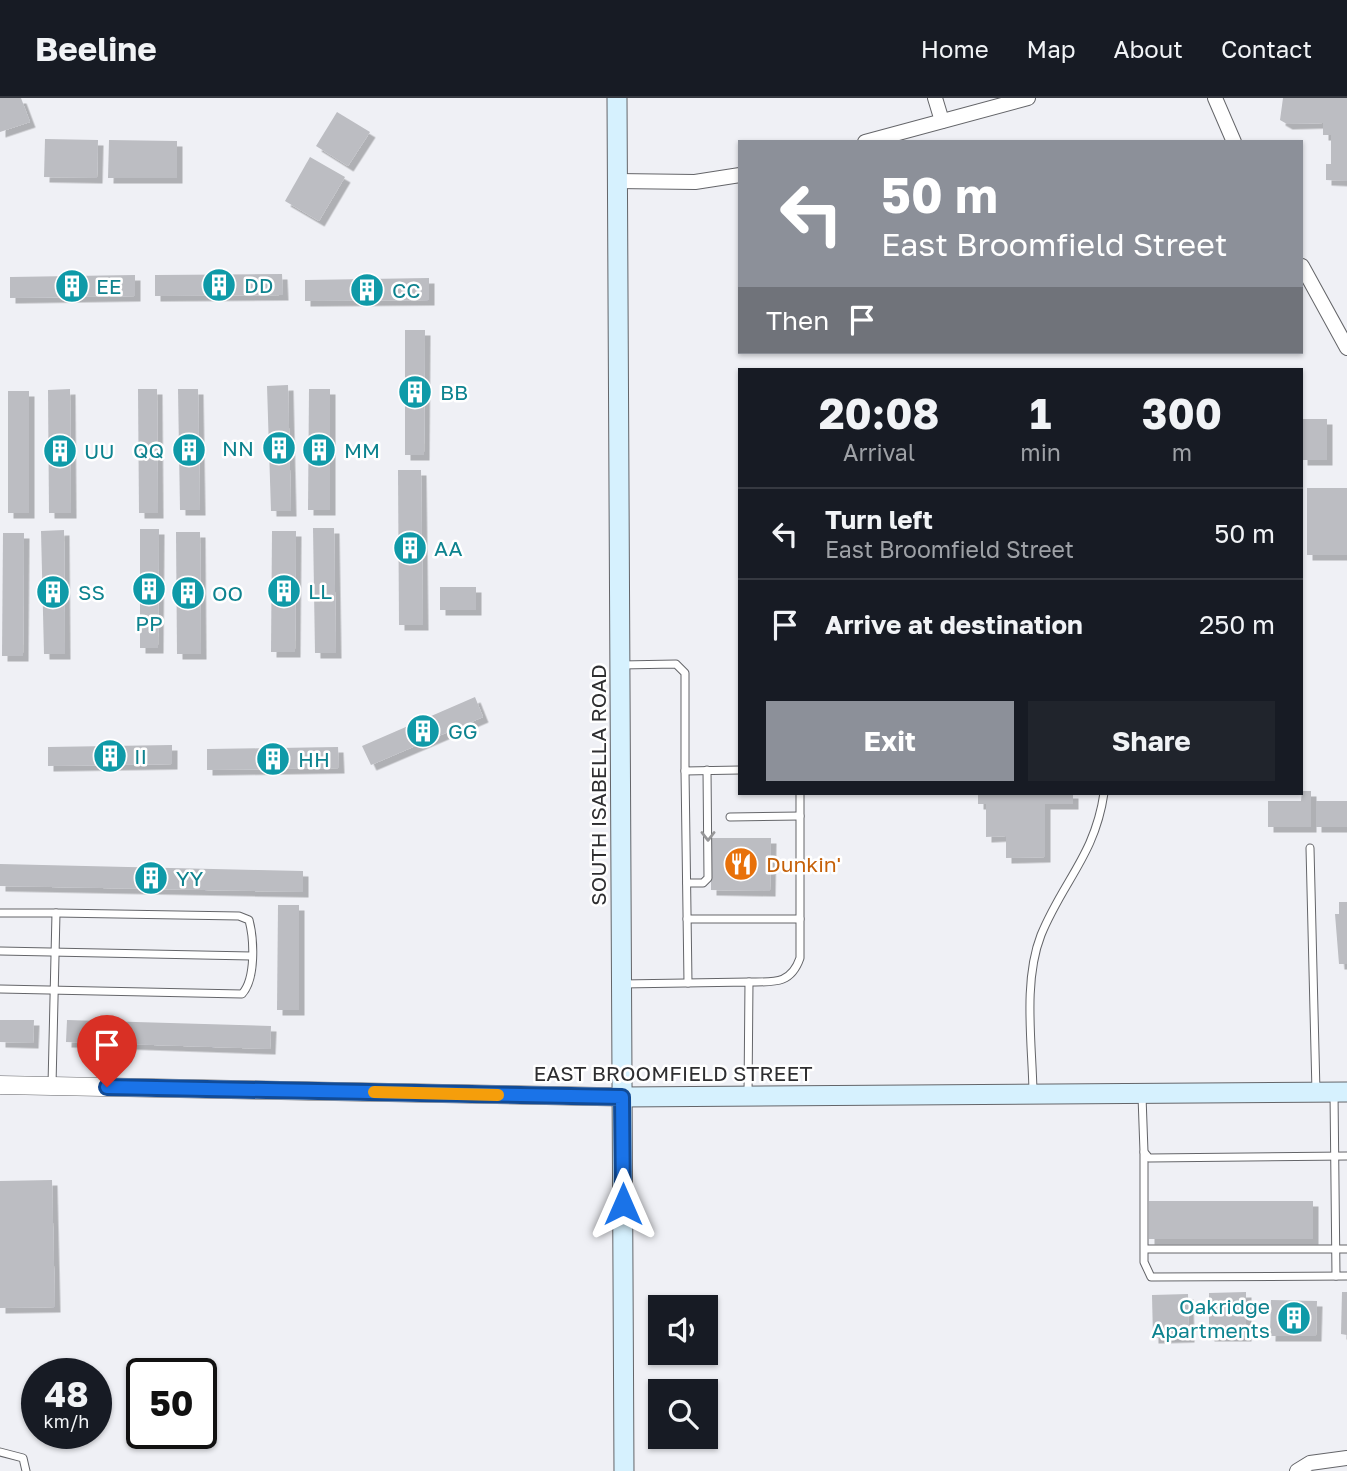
<!DOCTYPE html>
<html lang="en">
<head>
<meta charset="utf-8">
<style>
	:root { --surface:#171b24; --page:#20242c; --text:#f1f3f6; --muted:#9ea1a6; --line:#363941; --accent:#8c9099 }
	body { margin:0; font-family:"Golos Text",sans-serif; background:var(--page); color:var(--text); height:100vh; display:flex; flex-direction:column; font-size:26px; white-space:nowrap }
	* { box-sizing:border-box; margin:0 }
	p { font-size:23px; color:var(--muted) }
	.icon { flex:none; width:38px; height:38px; fill:none; stroke:currentColor; stroke-width:2; stroke-linecap:round; stroke-linejoin:round }
	.map { position:relative; flex:1; overflow:hidden }
	.sheet { position:absolute; left:738px; top:270px; width:565px; height:427px; display:flex; flex-direction:column; background:var(--surface); border-radius:0px; box-shadow:0 2px 5px #0004 }
	.sheet>* { flex:none }
	.guide { position:absolute; left:738px; top:42px; width:565px; height:214px; border-radius:0px; box-shadow:0 2px 5px #0004; background:#8c9099; color:#fff; overflow:hidden }
	.tools { position:absolute; left:648px; top:1197px; display:grid; gap:14px }
	.tools a { display:grid; place-items:center; width:70px; height:70px; border-radius:0px; background:var(--surface); box-shadow:0 2px 5px #0004; font-size:35px }
	.speed { position:absolute; left:21px; top:1260px; display:flex; gap:14px; font-size:35px; font-weight:700; text-align:center }
	.speed>* { display:grid; place-content:center; width:91px; height:91px; border-radius:50%; background:var(--surface); box-shadow:0 2px 5px #0004; line-height:1 }
	.speed small { font-size:18px; font-weight:400 }
	.speed .limit { border:4px solid #111; border-radius:10px; background:#fff; color:#111 }
	.pin { position:absolute; display:grid; place-items:center; width:60px; height:60px; color:#fff; margin:-72px -30px; border-radius:50% 50% 50% 0; rotate:-45deg; box-shadow:0 0 7px #0007 }
	.pin .icon { rotate:45deg }
	.me { position:absolute; width:77px; margin:-38px; rotate:0deg; stroke-linejoin:round; filter:drop-shadow(0 0 5px #0008) }
	.turn { display:flex; align-items:center; gap:24px; height:147px; padding:0 28px; font-size:32px }
	.turn .icon { width:91px; height:91px; stroke-width:2.5 }
	.turn b { display:block; font-size:49px; line-height:60px }
	.then { display:flex; align-items:center; height:66px; padding:0 28px; background:#0003; gap:14px; font-size:26px }
	.eta { display:flex; justify-content:space-evenly; align-items:center; height:119px; text-align:center }
	.eta b { font-size:42px; font-weight:700; line-height:49px }
	.action { display:flex; gap:14px; margin-top:auto; padding:14px 28px }
	.action a { flex:1; height:80px; border-radius:0px; background:var(--accent); color:#fff; font-size:28px; font-weight:700; line-height:80px; text-align:center }
	.action a+a { background:var(--page); color:var(--text) }
	ul { padding:0; list-style:none }
	li { display:flex; align-items:center; gap:21px; height:91px; padding:0 28px; border-top:2px solid var(--line) }
	li div { flex:1 }
	li b { display:block; font-size:26px }
	li em { font-style:normal }
	header { display:flex; align-items:center; gap:42px; box-sizing:border-box; height:98px; padding:0 35px; background:var(--surface); border-bottom:2px solid var(--line) }
	header strong { font-size:33px }
	nav { display:flex; gap:38px; margin-inline-start:auto; font-size:24px }
	.map>svg:first-child { display:block }
	.building { fill:#bcbdc2; filter:url(#shadow) }
	.lines { fill:none; stroke-linecap:round; stroke-linejoin:round }
	.service-casing { stroke:#646569; stroke-width:9 }
	.minor-casing { stroke:#646569; stroke-width:16 }
	.tertiary-casing { stroke:#646569; stroke-width:19 }
	.secondary-casing { stroke:#646569; stroke-width:21 }
	.service { stroke:#fff; stroke-width:7 }
	.minor { stroke:#fff; stroke-width:14 }
	.tertiary { stroke:#fff; stroke-width:18 }
	.secondary { stroke:#d6f1fe; stroke-width:19 }
	.oneway { stroke:#969698 }
	.route-casing { stroke:#114b97; stroke-width:18 }
	.route { stroke:#1a73e8; stroke-width:12 }
	.slow { stroke:#f59e0b; stroke-width:12 }
	.labels { text-anchor:middle; dominant-baseline:central; stroke-width:5; stroke-linejoin:round; paint-order:stroke }
	.culture-label { font-size:21px; fill:#0d838f; stroke:#fff; text-anchor:start }
	.street-label { font-size:21px; fill:#2e2e30; stroke:#fff }
	.food-label { font-size:21px; fill:#c56008; stroke:#fff; text-anchor:start }
</style>
</head>
<body>
<header>
<strong>Beeline</strong>
<nav><a>Home</a><a>Map</a><a>About</a><a>Contact</a></nav>
</header>
<div class="map">
<svg width="1347" height="1373" viewBox="0 0 1347 1373">
	<defs>
		<filter id="shadow"><feDropShadow dx="5.5" dy="5.5" stdDeviation="0" flood-color="#0004"/></filter>
	</defs>
	<rect width="100%" height="100%" fill="#eff0f5"/>
	<!-- building -->
	<g class="building">
		<path d="M0 0H21L30 24 0 34Z"/>
		<path d="M1283 0H1347V83L1326 82V66H1331V37H1323V25L1287 26 1280 22Z"/>
		<path d="M337 14 370 34 348 68 316 48Z"/>
		<path d="M45 41 98 42 97 80 44 79Z"/>
		<path d="M109 42 177 43V80H108Z"/>
		<path d="M310 59 345 79 319 123 285 103Z"/>
		<path d="M282 176 283 197 155 198V177Z"/>
		<path d="M135 177V198L10 200V179Z"/>
		<path d="M429 180V202L305 203V182Z"/>
		<path d="M405 232H425L424 357H405Z"/>
		<path d="M288 287 291 413H271L267 288Z"/>
		<path d="M70 291 71 415H49L48 292Z"/>
		<path d="M138 291H157L158 415H139Z"/>
		<path d="M178 291H198L200 412H180Z"/>
		<path d="M309 291H330V412H308Z"/>
		<rect x="8" y="293" width="21" height="122"/>
		<rect x="1302" y="321" width="25" height="41"/>
		<path d="M398 372H421L423 527H399Z"/>
		<rect x="1307" y="390" width="40" height="67"/>
		<path d="M313 430H334L336 555H315Z"/>
		<path d="M140 431H159L158 550H140Z"/>
		<path d="M64 432 65 556H44L41 433Z"/>
		<path d="M272 433H296L295 554H271Z"/>
		<path d="M176 434H200L201 556H177Z"/>
		<path d="M3 435H24L23 558H2Z"/>
		<rect x="440" y="489" width="36" height="23"/>
		<path d="M475 599 483 619 371 667 362 648Z"/>
		<path d="M172 647V666L48 668V649Z"/>
		<path d="M338 649 339 670 207 672V651Z"/>
		<path d="M1302 693H1311V729H1268V703H1301Z"/>
		<path d="M978 695H1073V706H1045V759L1006 760V738L986 739V706H978Z"/>
		<rect x="1316" y="703" width="31" height="26"/>
		<path d="M711 740H771L770 793 711 792Z"/>
		<path d="M0 766 303 773V794L0 788Z"/>
		<path d="M1339 804H1347V866H1339L1335 816H1339Z"/>
		<path d="M278 807H299V912H277Z"/>
		<path d="M0 922H34L33 945 0 944Z"/>
		<path d="M67 922 271 928 270 951 66 944Z"/>
		<path d="M52 1082 55 1209 0 1210V1083Z"/>
		<rect x="1149" y="1103" width="164" height="38"/>
		<path d="M1246 1194V1238H1209V1195Z"/>
		<path d="M1342 1194H1347V1237L1341 1236Z"/>
		<path d="M1188 1196 1189 1239 1153 1240 1152 1197Z"/>
		<path d="M1271 1202 1317 1203 1316 1238H1270Z"/>
	</g>
	<g class="lines">
		<!-- service casing -->
		<g class="service-casing">
			<g id="service">
				<path d="M621 567 676 566 685 575V673L740 672"/>
				<path d="M685 673 688 885"/>
				<path d="M730 719 800 718"/>
				<path d="M1310 750 1316 994"/>
				<path d="M687 785H703L708 780 707 672"/>
				<path d="M0 815H56L52 987"/>
				<path d="M687 821H800"/>
				<path d="M0 853 251 858"/>
				<path d="M749 884C775 884 791 886 800 860V695"/>
				<path d="M622 886 749 884 748 997"/>
				<path d="M0 891 242 896C256 881 254 841 249 822L239 818 56 815"/>
				<path d="M1033 993C1032 944 1023 883 1041 837 1063 783 1095 757 1104 695"/>
				<path d="M1334 995 1336 1178"/>
				<path d="M1142 998 1144 1054 1149 1060 1347 1058"/>
				<path d="M1144 1054V1164L1151 1179 1347 1178"/>
				<path d="M1147 1151H1347"/>
				<path d="M0 1354 23 1360 26 1373"/>
			</g>
		</g>
		<!-- minor casing -->
		<g class="minor-casing">
			<g id="minor">
				<path d="M935 0 942 23"/>
				<path d="M1215 0 1234 44"/>
				<path d="M865 44 1028 0"/>
				<path d="M617 83 695 84 740 77"/>
				<path d="M1302 168 1347 250"/>
				<path d="M1297 1373 1310 1365 1347 1360"/>
			</g>
		</g>
		<!-- tertiary casing -->
		<g class="tertiary-casing">
			<path id="tertiary" d="M0 987 622 999"/>
		</g>
		<!-- secondary casing -->
		<g class="secondary-casing">
			<g id="secondary">
				<path d="M617 0 624 1373"/>
				<path d="M622 999 1347 994"/>
			</g>
		</g>
		<!-- service -->
		<use href="#service" class="service"/>
		<!-- minor -->
		<use href="#minor" class="minor"/>
		<!-- tertiary -->
		<use href="#tertiary" class="tertiary"/>
		<!-- secondary -->
		<use href="#secondary" class="secondary"/>
	</g>
	<!-- one-way arrows -->
	<defs><path id="oneway-chevron" d="M-2-3.5L2.5 0L-2 3.5" fill="none" stroke-width="1.6" stroke-linecap="round" stroke-linejoin="round" transform="scale(1.75)"/></defs>
	<use class="oneway" href="#oneway-chevron" transform="translate(708 738) rotate(90)"/>
	<g class="lines">
		<!-- route casing -->
		<g class="route-casing">
			<path id="route" d="M107 989 622 999 623 1106"/>
		</g>
		<!-- route -->
		<use href="#route" class="route"/>
		<!-- slow -->
		<path class="slow" d="M374 994 498 997"/>
	</g>
	<!-- icons -->
	<defs>
		<g id="building-disc" transform="scale(1.75)"><circle r="9.5" fill="#0f9aa8" stroke="#fff"/><path d="M-4-6H4V6H1V3H-1V6H-4ZM-2.5-4.3h1.7v1.8h-1.7ZM.8-4.3h1.7v1.8H.8ZM-2.5-1h1.7V.8h-1.7ZM.8-1h1.7V.8H.8Z" fill="#fff"/></g>
		<g id="restaurant-disc" transform="scale(1.75)"><circle r="9.5" fill="#e8710a" stroke="#fff"/><path d="M-5-6h1v4h1v-4h1v4h1v-4h1v5L-1.5 .5V6h-2V.5L-5-1ZM5-6V6H3V1.5H1.5Q1.5-4 5-6Z" fill="#fff"/></g>
	</defs>
	<g fill-rule="evenodd">
		<use href="#building-disc" x="219" y="187"/>
		<use href="#building-disc" x="72" y="188"/>
		<use href="#building-disc" x="367" y="192"/>
		<use href="#building-disc" x="415" y="294"/>
		<use href="#building-disc" x="279" y="350"/>
		<use href="#building-disc" x="189" y="352"/>
		<use href="#building-disc" x="319" y="352"/>
		<use href="#building-disc" x="60" y="353"/>
		<use href="#building-disc" x="410" y="450"/>
		<use href="#building-disc" x="149" y="491"/>
		<use href="#building-disc" x="284" y="493"/>
		<use href="#building-disc" x="53" y="494"/>
		<use href="#building-disc" x="188" y="495"/>
		<use href="#building-disc" x="423" y="633"/>
		<use href="#building-disc" x="110" y="658"/>
		<use href="#building-disc" x="273" y="661"/>
		<use href="#restaurant-disc" x="741" y="766"/>
		<use href="#building-disc" x="151" y="780"/>
		<use href="#building-disc" x="1294" y="1220"/>
	</g>
	<g class="labels">
		<!-- culture labels -->
		<g class="culture-label">
			<text x="244" y="187">DD</text>
			<text x="96" y="188">EE</text>
			<text x="392" y="192">CC</text>
			<text x="440" y="294">BB</text>
			<text x="254" y="350" text-anchor="end">NN</text>
			<text x="164" y="352" text-anchor="end">QQ</text>
			<text x="344" y="352">MM</text>
			<text x="84" y="353">UU</text>
			<text x="434" y="450">AA</text>
			<text x="308" y="493">LL</text>
			<text x="78" y="494">SS</text>
			<text x="212" y="495">OO</text>
			<text x="149" y="525" text-anchor="middle">PP</text>
			<text x="448" y="633">GG</text>
			<text x="134" y="658">II</text>
			<text x="298" y="661">HH</text>
			<text x="176" y="780">YY</text>
			<text x="1270" y="1208" text-anchor="end">Oakridge<tspan x="1270" dy="24">Apartments</tspan></text>
		</g>
		<!-- street labels -->
		<g class="street-label">
			<text transform="translate(598 687) rotate(-90)">SOUTH ISABELLA ROAD</text>
			<text x="673" y="975">EAST BROOMFIELD STREET</text>
		</g>
		<!-- food labels -->
		<g class="food-label">
			<text x="766" y="766">Dunkin'</text>
		</g>
	</g>
</svg>
<div class="tools">
<a><svg class="icon" aria-label="sound" viewBox="0 0 24 24"><path d="M4 9h4l5-4v14l-5-4H4zM17 9q2 3 0 6"/></svg></a>
<a><svg class="icon" aria-label="search" viewBox="0 0 24 24"><circle cx="10" cy="10" r="6"/><path d="M15 15l6 6"/></svg></a>
</div>
<div class="speed"><div>48<small>km/h</small></div><div class="limit">50</div></div>
<div class="pin" style="left:107px;top:989px;background:#d93025"><svg class="icon" aria-label="arrive" viewBox="0 0 24 24"><path d="M6 21V4h12l-3 4 3 4H6"/></svg></div>
<svg class="me" style="left:623px;top:1106px" viewBox="-20 -20 40 40"><path d="M0-17L14 15 0 8-14 15z" fill="#1a73e8" stroke="#fff" stroke-width="4"/></svg>
<div class="guide">
<div class="turn"><svg class="icon" aria-label="left" viewBox="0 0 24 24"><path d="M17 20v-9H6M10 6l-5 5 5 5"/></svg><div><b>50 m</b>East Broomfield Street</div></div>
<div class="then">Then<svg class="icon" aria-label="arrive" viewBox="0 0 24 24"><path d="M6 21V4h12l-3 4 3 4H6"/></svg></div>
</div>
<section class="sheet">
<div class="eta">
<div><b>20:08</b><p>Arrival</p></div>
<div><b>1</b><p>min</p></div>
<div><b>300</b><p>m</p></div>
</div>
<ul>
<li><svg class="icon" aria-label="left" viewBox="0 0 24 24"><path d="M17 20v-9H6M10 6l-5 5 5 5"/></svg><div><b>Turn left</b><p>East Broomfield Street</p></div><em>50 m</em></li>
<li><svg class="icon" aria-label="arrive" viewBox="0 0 24 24"><path d="M6 21V4h12l-3 4 3 4H6"/></svg><div><b>Arrive at destination</b></div><em>250 m</em></li>
</ul>
<div class="action"><a>Exit</a><a>Share</a></div>
</section>
</div>
</body>
</html>
